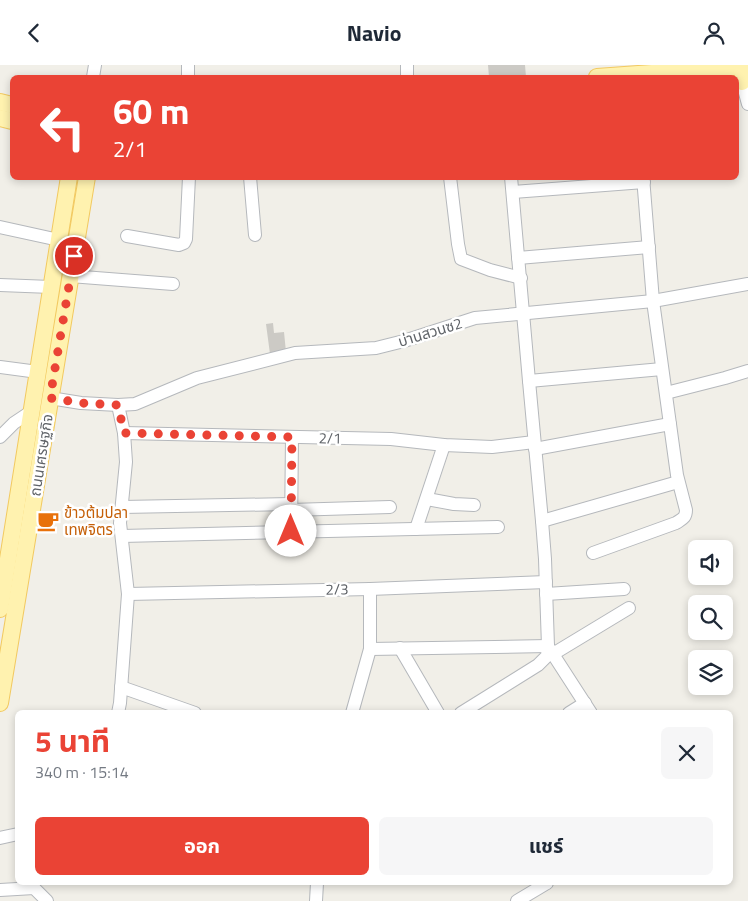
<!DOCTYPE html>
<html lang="th">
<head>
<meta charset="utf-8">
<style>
	:root { --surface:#fff; --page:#f6f6f7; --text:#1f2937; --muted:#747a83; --accent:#ea4335 }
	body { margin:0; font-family:"Titillium Web","Noto Sans Thai",sans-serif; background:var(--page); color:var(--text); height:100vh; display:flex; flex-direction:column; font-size:19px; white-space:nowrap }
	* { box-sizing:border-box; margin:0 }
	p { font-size:16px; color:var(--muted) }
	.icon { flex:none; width:28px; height:28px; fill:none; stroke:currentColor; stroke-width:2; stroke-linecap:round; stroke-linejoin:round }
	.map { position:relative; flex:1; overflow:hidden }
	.sheet { position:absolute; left:15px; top:645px; width:718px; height:175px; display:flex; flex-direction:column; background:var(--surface); border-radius:8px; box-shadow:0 2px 8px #0003 }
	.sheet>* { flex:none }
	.guide { position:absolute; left:10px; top:10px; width:729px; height:105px; border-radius:8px; box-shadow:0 2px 8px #0003; background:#ea4335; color:#fff; overflow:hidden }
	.buttons { position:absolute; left:688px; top:475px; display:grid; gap:10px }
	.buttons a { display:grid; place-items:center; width:45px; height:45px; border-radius:8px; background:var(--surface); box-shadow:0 2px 8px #0003; font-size:25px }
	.pin { position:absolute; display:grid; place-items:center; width:42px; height:42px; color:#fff; margin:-21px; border:2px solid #fff; border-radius:50%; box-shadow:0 1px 5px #0007 }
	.me { position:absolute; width:55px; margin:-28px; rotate:0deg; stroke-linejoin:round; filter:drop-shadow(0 0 4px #0008) }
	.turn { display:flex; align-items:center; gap:18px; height:105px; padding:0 20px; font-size:22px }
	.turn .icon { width:65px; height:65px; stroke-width:2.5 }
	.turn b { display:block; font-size:35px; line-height:42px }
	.round { display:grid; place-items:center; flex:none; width:52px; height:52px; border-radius:8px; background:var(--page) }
	.summary { display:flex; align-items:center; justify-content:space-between; height:85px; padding:0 20px }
	h1 { font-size:30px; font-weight:700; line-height:38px; color:var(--accent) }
	.primary-button { display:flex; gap:10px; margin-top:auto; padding:10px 20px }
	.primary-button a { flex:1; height:58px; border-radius:8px; background:var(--accent); color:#fff; font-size:20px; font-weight:700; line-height:58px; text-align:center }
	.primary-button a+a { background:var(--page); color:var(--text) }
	header { display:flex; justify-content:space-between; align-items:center; height:65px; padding:0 20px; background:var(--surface); font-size:22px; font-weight:700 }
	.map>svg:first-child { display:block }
	.building { fill:#cccac5 }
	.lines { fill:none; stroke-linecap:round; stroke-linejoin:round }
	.minor-casing { stroke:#b5b8bc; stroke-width:14 }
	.major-casing { stroke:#f2c960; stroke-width:18 }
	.minor { stroke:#fff; stroke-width:12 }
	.major { stroke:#fff2af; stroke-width:16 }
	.route { stroke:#ea4335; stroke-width:9; stroke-dasharray:0 16.2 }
	.labels { text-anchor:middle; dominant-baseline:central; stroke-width:5; stroke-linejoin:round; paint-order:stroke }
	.street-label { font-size:15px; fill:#5f6368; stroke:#fff }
	.food-label { font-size:15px; fill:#c56008; stroke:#fff; text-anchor:start }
</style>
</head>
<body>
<header><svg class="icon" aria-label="back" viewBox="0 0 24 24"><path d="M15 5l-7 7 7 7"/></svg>Navio<svg class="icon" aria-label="person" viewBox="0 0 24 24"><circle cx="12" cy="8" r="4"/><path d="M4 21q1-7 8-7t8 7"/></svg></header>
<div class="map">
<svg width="748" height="836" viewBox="0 0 748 836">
	<rect width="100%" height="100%" fill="#f1efe8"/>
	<!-- building -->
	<g class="building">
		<path d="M488 0H525L526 12H489Z"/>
		<path d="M273 258 274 268 284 267 286 287 270 289 266 259Z"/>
	</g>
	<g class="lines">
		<!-- minor casing -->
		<g class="minor-casing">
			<g id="minor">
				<path d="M188 0V12"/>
				<path d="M93 12 95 0"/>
				<path d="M407 12V0"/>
				<path d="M742 17 748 39"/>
				<path d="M250 112 255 170"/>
				<path d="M450 112 458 179 461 194 490 205 521 213"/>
				<path d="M513 127 644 117"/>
				<path d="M0 162 59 175"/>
				<path d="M127 171 179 180 184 178 186 174 189 112"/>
				<path d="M518 193 649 182"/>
				<path d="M70 211 173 219"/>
				<path d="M0 220 51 222"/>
				<path d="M0 302 38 307"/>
				<path d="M529 316 662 304"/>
				<path d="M666 328 725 313 748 306"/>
				<path d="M50 333 81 338 118 340 135 339 197 313 295 288 376 283 404 276 475 253 653 236 748 219"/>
				<path d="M118 340 124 368 126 397 120 458 128 529 120 638 118 648"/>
				<path d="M124 368 391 374 444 380 492 382 534 377"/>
				<path d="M0 372 14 358 32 346"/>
				<path d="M535 384 670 359"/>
				<path d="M427 434 454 439 474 440"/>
				<path d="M122 442 291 439"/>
				<path d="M291 445 390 442"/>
				<path d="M542 456 678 417"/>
				<path d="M416 464 444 380"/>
				<path d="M291 467 292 372"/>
				<path d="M122 471 498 462"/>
				<path d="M593 488 676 458C682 454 686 453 686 445L677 410 653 236 643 112"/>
				<path d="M128 529 370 524 546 517"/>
				<path d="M546 529 624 524"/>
				<path d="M400 583 438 648"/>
				<path d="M549 583 591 648"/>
				<path d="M370 584 548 581"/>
				<path d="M553 589 629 543"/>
				<path d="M121 622 195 648"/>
				<path d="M352 648 370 584V524"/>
				<path d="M461 648 538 600 547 591 548 581 545 494 542 456 529 316 511 112"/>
				<path d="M569 648 585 638"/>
				<path d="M0 773 18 769"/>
				<path d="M0 825 34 823 47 836"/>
				<path d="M316 836 317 818"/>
				<path d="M517 836 547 818"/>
			</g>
		</g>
		<!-- major casing -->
		<g class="major-casing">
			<g id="major">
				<path d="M597 12 748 1"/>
				<path d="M742 17 744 1"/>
				<path d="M0 37 12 40"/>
				<path d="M0 53 12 56"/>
				<path d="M0 544 69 112"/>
				<path d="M0 638 87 112"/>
			</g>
		</g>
		<!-- minor -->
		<use href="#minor" class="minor"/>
		<!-- major -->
		<use href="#major" class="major"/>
	</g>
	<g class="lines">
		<!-- route -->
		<path class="route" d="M74 191 50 333 81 338 118 340 124 368 292 372 291 466"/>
	</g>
	<!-- icons -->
	<defs>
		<g id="cafe-bare" transform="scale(1.725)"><path d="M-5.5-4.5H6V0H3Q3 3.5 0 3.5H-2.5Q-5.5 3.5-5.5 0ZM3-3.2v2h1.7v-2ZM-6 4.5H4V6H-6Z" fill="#e8710a" stroke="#fff" stroke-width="2.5" paint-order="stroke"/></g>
	</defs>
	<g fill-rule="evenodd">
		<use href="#cafe-bare" x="48" y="456"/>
	</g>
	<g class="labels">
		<!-- street labels -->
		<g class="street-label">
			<text transform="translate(430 267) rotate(-17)">บ่านสวนซ2</text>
			<text transform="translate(330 373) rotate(1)">2/1</text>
			<text transform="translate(41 390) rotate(-81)">ถนนเศรษฐกิจ</text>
			<text transform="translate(337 524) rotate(-1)">2/3</text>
		</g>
		<!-- food labels -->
		<g class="food-label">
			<text x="64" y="447">ข้าวต้มปลา<tspan x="64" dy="17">เทพจิตร</tspan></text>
		</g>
	</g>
</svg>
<div class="buttons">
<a><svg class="icon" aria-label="sound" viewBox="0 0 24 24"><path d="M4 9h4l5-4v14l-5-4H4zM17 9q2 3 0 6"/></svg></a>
<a><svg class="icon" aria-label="search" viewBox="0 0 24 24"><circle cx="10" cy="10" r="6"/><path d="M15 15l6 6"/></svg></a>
<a><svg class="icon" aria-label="layers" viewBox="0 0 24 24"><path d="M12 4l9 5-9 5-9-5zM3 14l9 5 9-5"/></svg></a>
</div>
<div class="pin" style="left:74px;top:191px;background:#d93025"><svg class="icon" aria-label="arrive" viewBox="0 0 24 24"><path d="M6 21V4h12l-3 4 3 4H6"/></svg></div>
<svg class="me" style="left:291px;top:466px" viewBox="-20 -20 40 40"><circle r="19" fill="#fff"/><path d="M0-13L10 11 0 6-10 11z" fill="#ea4335"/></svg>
<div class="guide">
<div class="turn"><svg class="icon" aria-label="left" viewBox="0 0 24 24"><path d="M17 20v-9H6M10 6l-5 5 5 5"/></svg><div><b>60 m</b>2/1</div></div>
</div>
<section class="sheet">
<div class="summary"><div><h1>5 นาที</h1><p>340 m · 15:14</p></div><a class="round"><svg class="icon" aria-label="close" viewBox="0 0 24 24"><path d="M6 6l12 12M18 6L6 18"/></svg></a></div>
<div class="primary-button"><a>ออก</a><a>แชร์</a></div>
</section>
</div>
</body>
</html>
